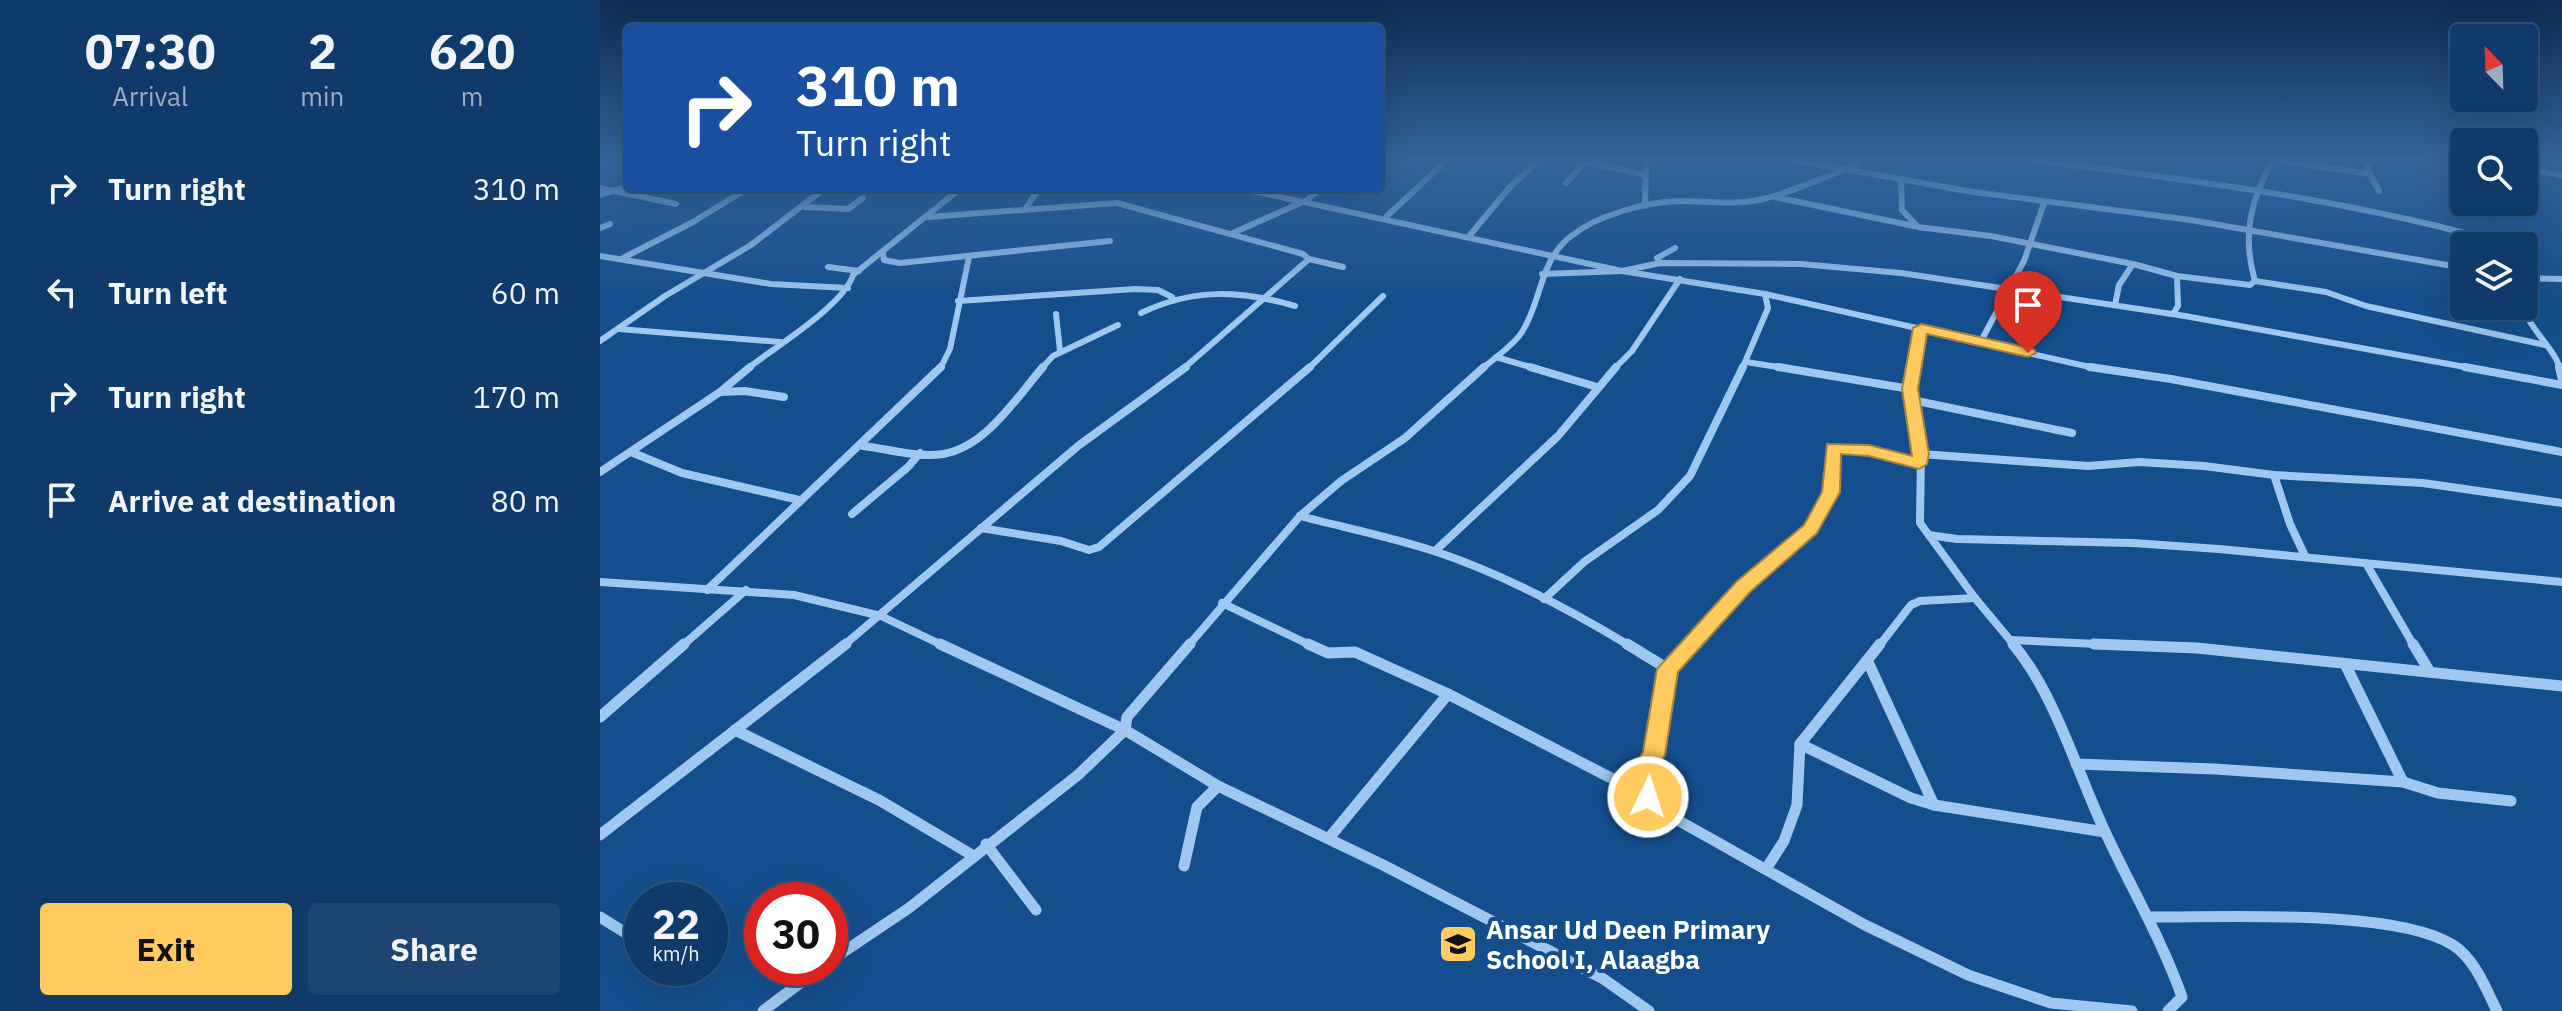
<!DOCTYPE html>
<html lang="en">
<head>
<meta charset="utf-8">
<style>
	:root { --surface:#103a6a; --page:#1e4572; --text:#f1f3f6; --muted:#9cadc1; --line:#30547e; --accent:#ffca5e }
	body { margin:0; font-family:"IBM Plex Sans",sans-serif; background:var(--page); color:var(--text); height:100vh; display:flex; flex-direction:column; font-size:30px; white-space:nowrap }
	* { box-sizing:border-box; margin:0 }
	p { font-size:26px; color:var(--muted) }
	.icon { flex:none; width:44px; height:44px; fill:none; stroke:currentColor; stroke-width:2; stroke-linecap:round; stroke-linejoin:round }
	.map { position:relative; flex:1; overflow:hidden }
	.sheet { display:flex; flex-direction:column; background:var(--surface); width:600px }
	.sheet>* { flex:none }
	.banner { position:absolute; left:24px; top:24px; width:760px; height:168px; border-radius:8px; box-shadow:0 8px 32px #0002,0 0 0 2px var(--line); background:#1a4fa0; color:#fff; overflow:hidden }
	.needle { width:52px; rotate:337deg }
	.controls { position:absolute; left:1850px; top:24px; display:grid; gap:16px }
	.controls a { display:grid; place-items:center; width:88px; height:88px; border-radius:8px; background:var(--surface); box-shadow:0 8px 32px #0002,0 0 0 2px var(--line); font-size:40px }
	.speed { position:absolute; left:24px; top:882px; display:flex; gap:16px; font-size:40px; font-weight:700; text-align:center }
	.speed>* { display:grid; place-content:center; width:104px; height:104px; border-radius:50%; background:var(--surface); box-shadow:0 8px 32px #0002,0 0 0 2px var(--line); line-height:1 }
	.speed small { font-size:20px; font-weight:400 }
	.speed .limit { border:12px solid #d22; background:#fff; color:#111 }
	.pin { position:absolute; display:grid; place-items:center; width:68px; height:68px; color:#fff; margin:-82px -34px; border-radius:50% 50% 50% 0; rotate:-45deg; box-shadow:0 0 8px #0007 }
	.pin .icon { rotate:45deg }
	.me { position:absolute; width:88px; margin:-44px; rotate:4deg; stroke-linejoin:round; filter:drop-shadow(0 0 6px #0008) }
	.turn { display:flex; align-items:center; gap:28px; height:168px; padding:0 40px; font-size:36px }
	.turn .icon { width:104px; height:104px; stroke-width:2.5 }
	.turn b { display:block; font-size:56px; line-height:68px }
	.eta { display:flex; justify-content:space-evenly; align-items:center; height:136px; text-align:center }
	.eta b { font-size:48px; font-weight:800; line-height:56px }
	.action { display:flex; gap:16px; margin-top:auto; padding:16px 40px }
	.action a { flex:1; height:92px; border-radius:8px; background:var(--accent); color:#111; font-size:32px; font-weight:800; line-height:92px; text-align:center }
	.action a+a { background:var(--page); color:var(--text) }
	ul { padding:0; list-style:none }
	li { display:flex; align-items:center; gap:24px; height:104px; padding:0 40px }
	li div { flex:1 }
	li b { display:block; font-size:30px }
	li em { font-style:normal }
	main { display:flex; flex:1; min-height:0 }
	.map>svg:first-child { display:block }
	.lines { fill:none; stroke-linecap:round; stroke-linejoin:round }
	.street-far2 { stroke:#9fc7f0; stroke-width:6 }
	.street-far1 { stroke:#9fc7f0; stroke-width:8 }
	.street { stroke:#9fc7f0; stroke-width:11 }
	.route { fill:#ffca5e; stroke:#a6833d; stroke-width:2 }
	.labels { text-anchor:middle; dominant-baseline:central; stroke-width:8; stroke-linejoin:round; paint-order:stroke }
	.near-poi-label { font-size:26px; font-weight:bold; fill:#fff; stroke:#154e8d; text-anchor:start }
</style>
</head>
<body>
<main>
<section class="sheet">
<div class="eta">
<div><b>07:30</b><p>Arrival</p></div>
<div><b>2</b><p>min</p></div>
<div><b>620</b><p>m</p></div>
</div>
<ul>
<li><svg class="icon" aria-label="right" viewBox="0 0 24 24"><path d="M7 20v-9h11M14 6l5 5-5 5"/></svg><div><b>Turn right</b></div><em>310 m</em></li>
<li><svg class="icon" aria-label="left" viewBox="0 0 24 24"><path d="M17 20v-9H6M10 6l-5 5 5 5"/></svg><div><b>Turn left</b></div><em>60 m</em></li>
<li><svg class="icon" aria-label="right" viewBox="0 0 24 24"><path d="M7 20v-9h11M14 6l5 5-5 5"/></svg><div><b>Turn right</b></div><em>170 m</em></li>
<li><svg class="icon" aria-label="arrive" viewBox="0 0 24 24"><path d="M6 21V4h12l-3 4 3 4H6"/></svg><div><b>Arrive at destination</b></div><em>80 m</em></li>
</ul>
<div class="action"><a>Exit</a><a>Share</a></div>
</section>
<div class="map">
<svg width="1962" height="1011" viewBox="0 0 1962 1011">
	<rect width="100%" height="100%" fill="#154e8d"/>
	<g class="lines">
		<!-- street-far2 -->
		<g class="street-far2">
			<path d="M977 160 1046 175"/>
			<path d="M1194 160 1367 191 1591 220 1864 268"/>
			<path d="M1435 160C1596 181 1756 200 1912 246"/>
			<path d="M1676 160 1770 174 1765 160"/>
			<path d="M1924 169 1962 175"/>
			<path d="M1770 174 1779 191"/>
			<path d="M1301 179 1302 210 1318 227 1391 236 1533 264 1519 285 1515 305"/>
			<path d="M966 183 985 162"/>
			<path d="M0 188 76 204"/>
			<path d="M411 188 438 190 426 208"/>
			<path d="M639 188 1022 271 1165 294 1499 369"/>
			<path d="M0 195 28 186"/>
			<path d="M1175 197 1314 226"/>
			<path d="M1045 206 1046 160"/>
			<path d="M205 207 248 209 263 198"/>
			<path d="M787 216 847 160"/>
			<path d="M328 217 517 203 703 254 709 259 583 369"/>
			<path d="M0 228 10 224"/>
			<path d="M633 233 707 200 721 188"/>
			<path d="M870 235 909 188 939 160"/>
			<path d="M283 254 284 260 300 263 510 241"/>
			<path d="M0 256 171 284 248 288"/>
			<path d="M23 258 93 222 148 188"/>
			<path d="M709 259 743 267"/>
			<path d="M1060 263 1057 258 1075 248"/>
			<path d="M1533 264 1577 276 1650 285 1655 281 1726 292 1766 306 1945 345"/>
			<path d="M228 267 259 271"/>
			<path d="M942 274 1022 271 1060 263 1201 264 1301 273 1585 316 1876 369"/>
			<path d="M1924 278 1962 279"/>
			<path d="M1655 281C1642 236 1650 200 1673 160"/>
			<path d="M358 301 535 289 558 290 572 297"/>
			<path d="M1922 307C1931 330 1956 351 1960 369"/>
			<path d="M541 313C593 288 640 290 695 306"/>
			<path d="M456 314 460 351"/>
			<path d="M1573 314 1578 306 1577 276"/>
			<path d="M19 329 180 342"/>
			<path d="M0 341 65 296 151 245 225 188"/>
			<path d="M1381 341 1424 261 1444 203"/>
			<path d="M896 357 937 369"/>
			<path d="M1146 362 1190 369"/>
			<path d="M147 369C175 347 244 305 253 275L361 188"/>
			<path d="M340 369 350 349 369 257"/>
			<path d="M441 369 453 356 518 325"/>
			<path d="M708 369 783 296"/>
			<path d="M882 369C894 358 913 346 922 332 942 301 939 261 971 236 998 215 1045 202 1079 201 1106 201 1132 205 1158 200 1189 194 1220 178 1250 168L1261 160"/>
			<path d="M1014 369 1032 351 1080 279"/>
			<path d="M1142 369 1168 308 1165 294"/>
			<path d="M1314 369 1321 328"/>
		</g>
		<!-- street-far1 -->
		<g class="street-far1">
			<path d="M930 367 997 387"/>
			<path d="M1178 367 1310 389"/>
			<path d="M1314 367 1310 389 1321 454 1320 523 1375 598 1415 646"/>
			<path d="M1490 367 1571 379 1962 452"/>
			<path d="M1865 367 1962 385"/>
			<path d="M1959 367 1962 380"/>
			<path d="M121 392 145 391 184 397"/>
			<path d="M1312 400 1472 433"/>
			<path d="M263 446C287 449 319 458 343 454 386 447 416 398 443 367"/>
			<path d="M31 452 82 473 199 500"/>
			<path d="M1321 454 1488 466 1539 462 1604 466 1674 475 1823 483 1962 503"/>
			<path d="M0 472 120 392 150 367"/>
			<path d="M1674 475 1690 524 1705 556"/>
			<path d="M252 514 308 467 320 453"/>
			<path d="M700 516C746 528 792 537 837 552 905 575 969 609 1030 646"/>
			<path d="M381 528 461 541 489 550 499 547 710 367"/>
			<path d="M1329 535 1357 539 1533 543 1619 549 1962 582"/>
			<path d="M835 551 958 436 1016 367"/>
			<path d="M1767 565 1814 646"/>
			<path d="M0 582 194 595 281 616 344 646"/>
			<path d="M107 590 341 367"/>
			<path d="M944 599 984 562 1058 510 1090 476 1143 367"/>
			<path d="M622 603 712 646"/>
			<path d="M1411 640 1541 646"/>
			<path d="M82 646 146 590"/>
			<path d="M243 646 478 446 586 367"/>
			<path d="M588 646 700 516 741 481 805 438 884 367"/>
			<path d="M1089 646 1143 587 1210 529 1231 492 1233 448 1269 451 1319 464"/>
			<path d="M1279 646 1311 605 1320 601 1375 598"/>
		</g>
		<!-- street -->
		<g class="street">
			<path d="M340 644 525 730 618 786 783 865 1002 978 1049 1011"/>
			<path d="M708 644 728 653 755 652 848 694 1048 797"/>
			<path d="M1027 644 1068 669 1091 644"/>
			<path d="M1413 644C1454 693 1475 766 1502 825 1528 883 1561 937 1582 997L1568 1011"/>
			<path d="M1494 644 1597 648 1962 686"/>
			<path d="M1813 644 1830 672"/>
			<path d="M1268 662 1334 805"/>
			<path d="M1745 664 1803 782"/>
			<path d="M1068 669 1054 755 1046 767 1048 797 1074 818 1263 924 1368 975 1451 1003 1532 1011"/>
			<path d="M0 717 84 644"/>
			<path d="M135 730 279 800 372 855"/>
			<path d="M1200 744 1311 798 1334 805 1505 832"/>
			<path d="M1476 764 1615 769 1803 782 1838 793 1911 801"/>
			<path d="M0 835 246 644"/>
			<path d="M729 838 848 694"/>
			<path d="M386 844 436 910"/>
			<path d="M584 866 597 807 618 786"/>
			<path d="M1166 869 1184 841 1197 805 1200 744 1280 644"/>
			<path d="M0 917 40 942"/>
			<path d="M1549 917C1621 918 1795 908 1853 945 1875 959 1886 989 1897 1011"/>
			<path d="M230 961 309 908 478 775 525 730 527 717 590 644"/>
			<path d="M163 1011 220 968"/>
		</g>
	</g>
	<!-- sky -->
	<linearGradient id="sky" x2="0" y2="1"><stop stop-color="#0c2b4e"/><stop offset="0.53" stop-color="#35639a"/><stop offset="1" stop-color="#35639a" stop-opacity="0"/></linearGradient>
	<rect width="1962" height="301" fill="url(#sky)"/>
	<!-- route -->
	<path class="route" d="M1321 324 1434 349 1436 353 1428 357 1327 334 1318 389 1329 454 1327 464 1319 469 1269 456 1241 454 1240 492 1217 533 1150 592 1078 672 1065 755 1057 768 1060 797 1057 804 1048 807 1040 804 1034 767 1043 752 1057 669 1136 582 1204 525 1222 492 1227 444 1269 445 1312 456 1302 389 1313 328Z"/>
	<!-- icons -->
	<defs>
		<g id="school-square" transform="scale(2)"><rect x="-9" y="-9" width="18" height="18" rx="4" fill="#ffca5e" stroke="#154e8d"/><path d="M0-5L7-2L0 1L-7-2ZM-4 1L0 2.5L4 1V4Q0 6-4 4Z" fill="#111"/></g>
	</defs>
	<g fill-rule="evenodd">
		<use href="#school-square" x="858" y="944"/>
	</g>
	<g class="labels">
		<!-- near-poi labels -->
		<g class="near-poi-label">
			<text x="886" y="929">Ansar Ud Deen Primary<tspan x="886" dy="30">School I, Alaagba</tspan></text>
		</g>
	</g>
</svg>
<div class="controls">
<a><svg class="needle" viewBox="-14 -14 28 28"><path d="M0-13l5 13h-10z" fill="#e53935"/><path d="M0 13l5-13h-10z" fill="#9cadc1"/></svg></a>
<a><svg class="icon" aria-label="search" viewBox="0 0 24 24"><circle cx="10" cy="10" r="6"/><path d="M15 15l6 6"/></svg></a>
<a><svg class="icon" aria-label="layers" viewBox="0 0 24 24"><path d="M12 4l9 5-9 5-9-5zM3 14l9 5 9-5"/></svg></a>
</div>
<div class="speed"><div>22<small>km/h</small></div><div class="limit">30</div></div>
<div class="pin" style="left:1428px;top:353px;background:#d93025"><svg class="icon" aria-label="arrive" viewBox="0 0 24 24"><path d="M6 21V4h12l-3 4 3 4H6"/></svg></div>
<svg class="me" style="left:1048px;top:797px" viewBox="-20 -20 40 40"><circle r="17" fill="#ffca5e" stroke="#fff" stroke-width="3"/><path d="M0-11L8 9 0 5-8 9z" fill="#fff"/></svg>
<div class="banner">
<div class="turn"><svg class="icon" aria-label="right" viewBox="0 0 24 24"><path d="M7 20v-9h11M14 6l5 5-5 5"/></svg><div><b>310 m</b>Turn right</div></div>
</div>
</div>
</main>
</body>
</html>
